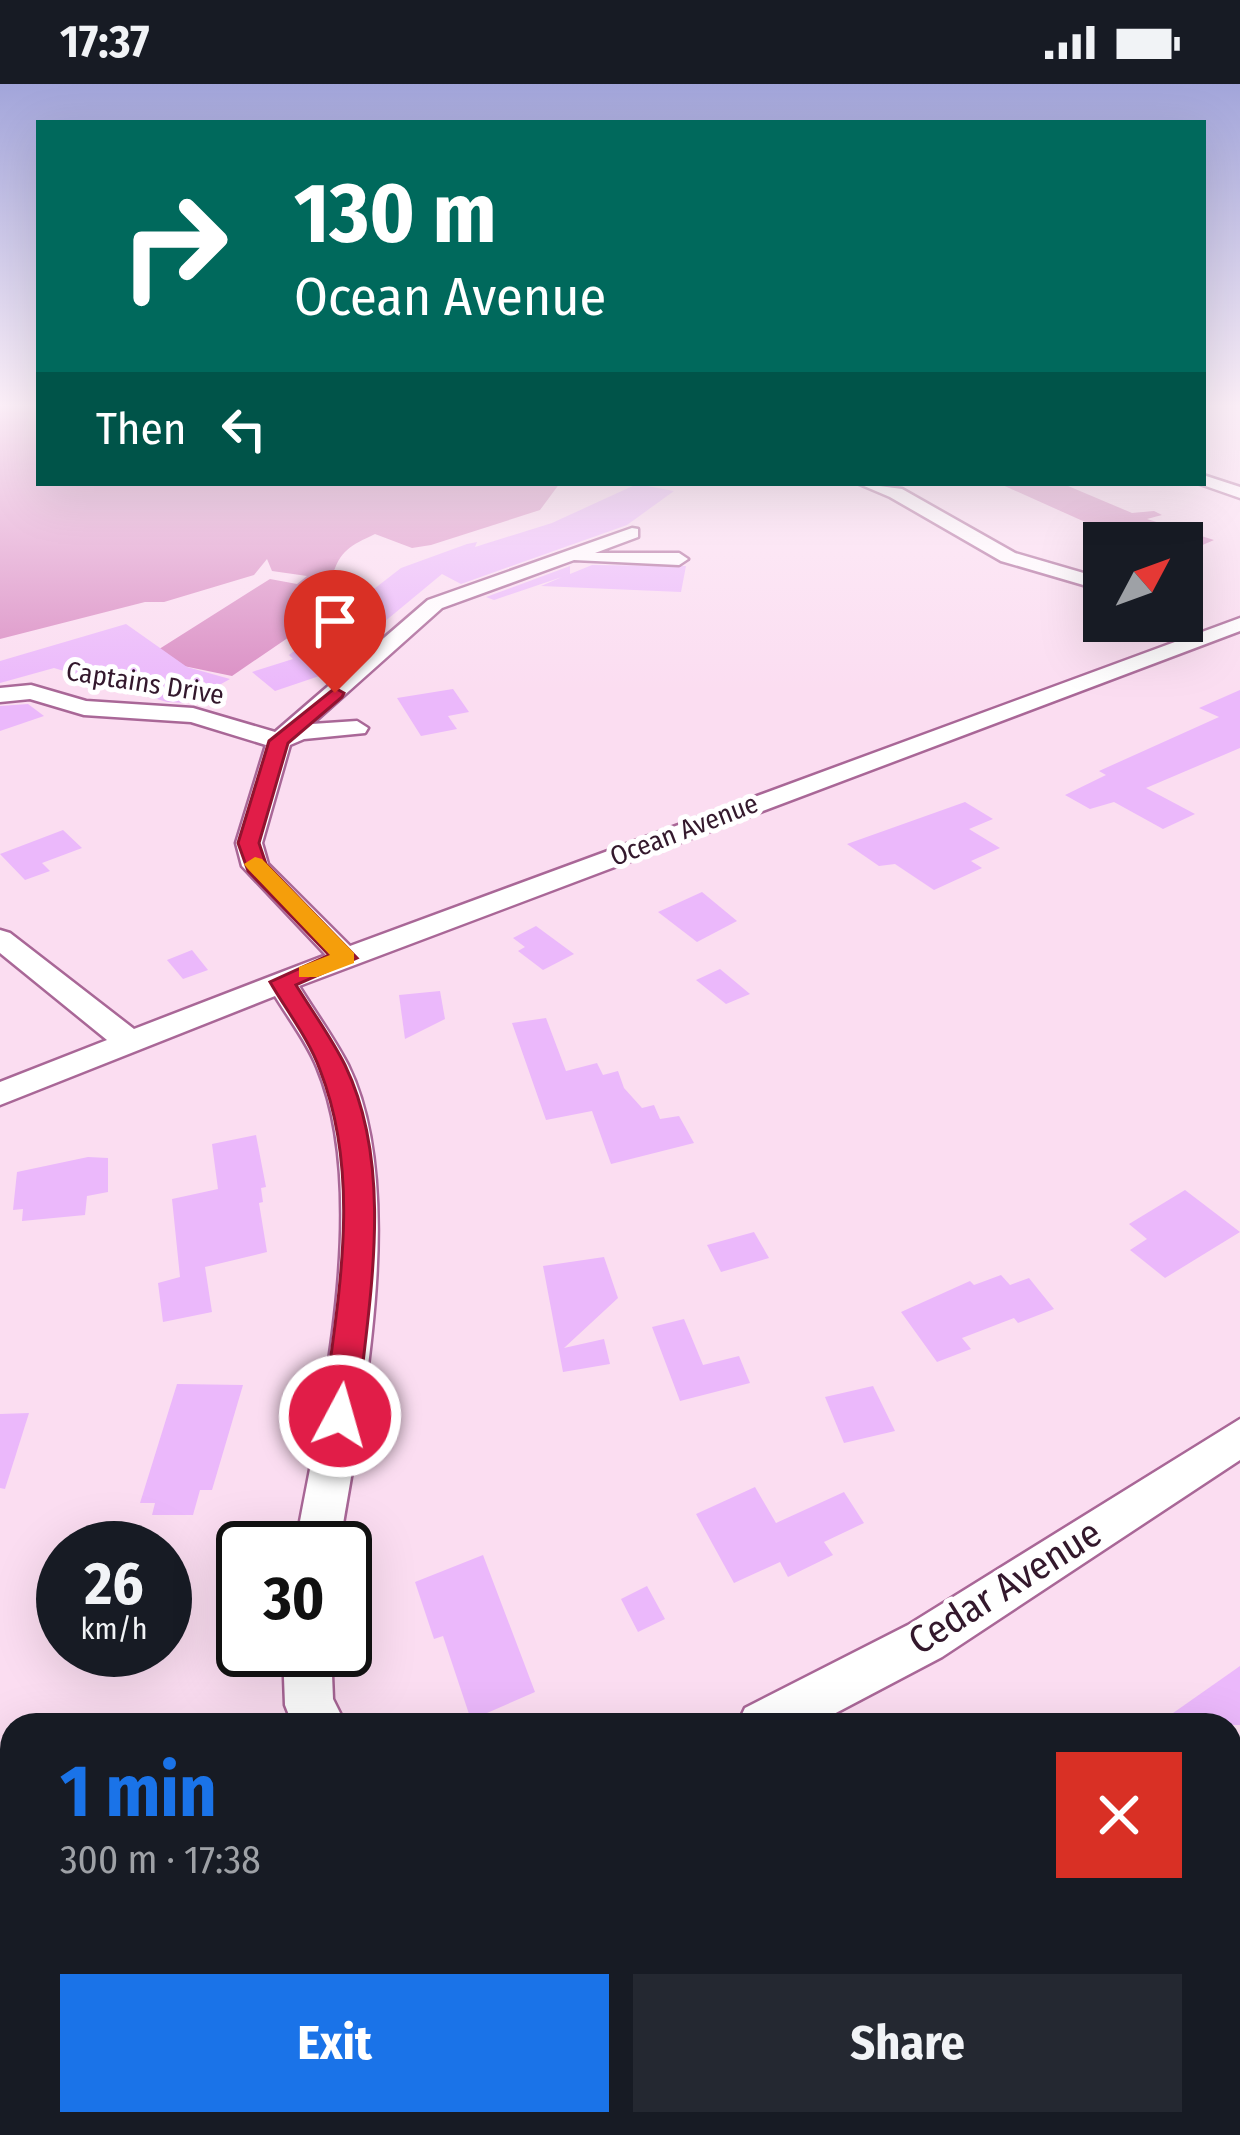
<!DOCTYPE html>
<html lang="en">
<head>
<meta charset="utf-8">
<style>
	:root { --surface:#171b24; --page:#242831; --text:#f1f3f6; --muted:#9ea1a6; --accent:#1a73e8 }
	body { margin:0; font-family:"Fira Sans Condensed",sans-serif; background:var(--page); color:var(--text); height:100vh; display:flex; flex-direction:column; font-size:45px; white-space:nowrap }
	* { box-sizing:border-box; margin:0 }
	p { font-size:39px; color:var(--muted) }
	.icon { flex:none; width:66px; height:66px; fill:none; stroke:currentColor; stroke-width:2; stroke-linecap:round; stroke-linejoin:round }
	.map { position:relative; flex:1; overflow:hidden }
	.details { position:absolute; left:0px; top:1629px; width:1242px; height:423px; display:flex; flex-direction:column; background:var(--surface); border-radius:36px 36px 0 0; box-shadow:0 12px 48px #0002 }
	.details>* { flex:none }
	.hud { position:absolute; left:36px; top:36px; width:1170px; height:366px; border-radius:0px; box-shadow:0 12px 48px #0002; background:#00695c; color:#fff; overflow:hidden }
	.needle { width:78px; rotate:49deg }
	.buttons { position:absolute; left:1083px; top:438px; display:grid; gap:24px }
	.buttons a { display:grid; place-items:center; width:120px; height:120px; border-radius:0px; background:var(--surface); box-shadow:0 12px 48px #0002; font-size:60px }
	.speed { position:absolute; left:36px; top:1437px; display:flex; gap:24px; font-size:60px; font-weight:700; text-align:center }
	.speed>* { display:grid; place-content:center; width:156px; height:156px; border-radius:50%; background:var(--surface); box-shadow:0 12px 48px #0002; line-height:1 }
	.speed small { font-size:30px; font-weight:400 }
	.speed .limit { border:6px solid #111; border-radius:18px; background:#fff; color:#111 }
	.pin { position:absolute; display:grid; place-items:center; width:102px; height:102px; color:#fff; margin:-123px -51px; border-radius:50% 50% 50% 0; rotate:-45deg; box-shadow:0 0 12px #0007 }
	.pin .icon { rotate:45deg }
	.me { position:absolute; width:132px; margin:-66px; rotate:6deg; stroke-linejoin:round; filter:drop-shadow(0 0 9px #0008) }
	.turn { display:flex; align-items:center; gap:42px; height:252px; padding:0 60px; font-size:54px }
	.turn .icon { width:156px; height:156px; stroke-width:2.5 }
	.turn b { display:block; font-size:84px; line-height:102px }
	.then { display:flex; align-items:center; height:114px; padding:0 60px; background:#0003; gap:24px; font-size:45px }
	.round { display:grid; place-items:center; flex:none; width:126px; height:126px; border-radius:0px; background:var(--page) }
	.overview { display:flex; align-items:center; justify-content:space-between; height:204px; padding:0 60px }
	h1 { font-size:72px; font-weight:700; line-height:90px; color:var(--accent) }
	.button { display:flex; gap:24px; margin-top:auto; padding:24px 60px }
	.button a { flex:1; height:138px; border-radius:0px; background:var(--accent); color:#fff; font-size:48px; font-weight:700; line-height:138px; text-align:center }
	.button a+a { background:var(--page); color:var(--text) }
	.status { display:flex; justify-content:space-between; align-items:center; height:84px; padding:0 60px; background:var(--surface); direction:ltr }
	.status svg { height:33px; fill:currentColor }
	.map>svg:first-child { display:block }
	.water { fill:#da8ec4 }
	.building { fill:#ebb8fb }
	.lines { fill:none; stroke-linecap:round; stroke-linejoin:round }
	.street-casing { stroke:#a96797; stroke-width:5 }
	.street { fill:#fff; fill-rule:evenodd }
	.route { fill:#e11d48; stroke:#92132f; stroke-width:3 }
	.slow { fill:#f59e0b }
	.labels { text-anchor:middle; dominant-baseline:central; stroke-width:10; stroke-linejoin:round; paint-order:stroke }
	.far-street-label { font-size:27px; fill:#33182c; stroke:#fff }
	.near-street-label { font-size:39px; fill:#33182c; stroke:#fff }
</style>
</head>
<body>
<div class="status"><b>17:37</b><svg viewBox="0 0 49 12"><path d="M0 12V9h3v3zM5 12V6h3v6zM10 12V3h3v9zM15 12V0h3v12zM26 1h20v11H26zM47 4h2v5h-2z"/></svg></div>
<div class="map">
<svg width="1240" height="2051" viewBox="0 0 1240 2051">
	<rect width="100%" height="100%" fill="#fbddf1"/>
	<!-- water -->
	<g class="water">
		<path d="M0 320H39V399H560L540 426 431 461 412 464 375 450C350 462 340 466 332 493L337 502 355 508 232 592 145 574 270 495 297 500 307 492 272 487 267 475 254 491 164 518H145L0 555Z"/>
		<path d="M998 399H1061L1132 429 1154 427 1162 431 1147 435 1214 456 1182 470V459H1132Z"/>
	</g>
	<!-- building -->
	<g class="building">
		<path d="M637 400 674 407 627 441 461 500 442 490 360 558 363 566 343 584 275 607 252 588 293 575 289 571 401 484 467 460 477 458 475 463 552 439Z"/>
		<path d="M592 481 686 482 681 508 541 502 562 493 494 516 486 513 570 482V490Z"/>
		<path d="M126 540 187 583 230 595 187 619 167 618 54 584 0 599V577Z"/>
		<path d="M453 605 469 628 448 632 457 645 421 652 397 614Z"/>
		<path d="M1240 606V664L1146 704 1195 730 1163 745 1114 718 1090 725 1065 711 1106 691 1099 687 1219 633 1199 624Z"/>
		<path d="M28 620 44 632 0 647V622Z"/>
		<path d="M965 718 993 735 969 745 1000 764 971 777 982 784 934 806 895 780 879 782 847 760Z"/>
		<path d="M63 746 82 764 42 779 50 787 25 796 0 770Z"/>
		<path d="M702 808 737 837 697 858 658 828Z"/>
		<path d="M536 842 574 870 543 886 518 867 525 863 513 854Z"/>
		<path d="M192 866 208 886 183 895 167 876Z"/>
		<path d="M720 885 750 910 726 920 696 896Z"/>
		<path d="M440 907 445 935 405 955 399 911Z"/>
		<path d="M546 934 566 987 597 979 603 991 618 987 624 1004 642 1024 654 1021 660 1035 679 1032 694 1059 611 1080 592 1027 546 1036 512 939Z"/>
		<path d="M256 1051 266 1103 261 1104 263 1118 259 1119 267 1168 205 1183 212 1228 163 1238 158 1199 180 1193 172 1115 218 1105 212 1060Z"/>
		<path d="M88 1073 108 1074V1108L87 1112 85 1131 22 1137 23 1125 13 1126 17 1088Z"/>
		<path d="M1185 1106 1240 1148 1165 1194 1130 1166 1147 1155 1129 1140Z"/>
		<path d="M754 1148 769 1174 721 1188 707 1161Z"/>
		<path d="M604 1173 618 1214 564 1264 604 1255 610 1280 563 1288 543 1182Z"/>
		<path d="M1001 1191 1010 1201 1029 1194 1054 1225 1018 1239 1014 1234 962 1254 971 1265 937 1278 901 1228 970 1197 974 1201Z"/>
		<path d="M684 1235 703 1281 739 1272 750 1299 680 1317 652 1243Z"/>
		<path d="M177 1300 243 1301 212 1406H200L193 1431H152L155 1419H140Z"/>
		<path d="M873 1302 895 1347 844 1359 825 1313Z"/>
		<path d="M29 1329 5 1405 0 1404V1330Z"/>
		<path d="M755 1403 776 1439 844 1408 864 1439 824 1458 833 1471 788 1493 780 1478 734 1499 696 1430Z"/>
		<path d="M483 1471 535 1608 471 1636 443 1552 434 1555 415 1498Z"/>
		<path d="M647 1502 665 1535 638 1548 621 1515Z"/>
		<path d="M1240 1582V1641H1156Z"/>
	</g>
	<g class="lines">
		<!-- street casing -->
		<g class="street-casing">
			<g id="street">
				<path d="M1203 391 1240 403V414L1197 399H1203Z"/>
				<path d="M857 399 902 405 1015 469 1104 495V507L1001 477 890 413Z"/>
				<path d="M632 444 638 445V453L595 469H679L688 475 679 481 574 476 442 524 312 640 357 637 368 644 365 649 304 655 290 661 262 759 268 780 350 862 1240 534V547L299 902C315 928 334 954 348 981 409 1105 361 1330 339 1464H295C320 1328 372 1114 317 983 307 958 289 935 275 912L0 1021V998L107 956 0 869V846L10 849 134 945 326 871 242 782 236 759 266 661 191 638 84 631 30 615 0 618V604L31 601 86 617 193 624 275 648 428 516Z"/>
				<path d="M1240 1335V1376L942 1573 813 1641H737L745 1624 908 1541Z"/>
				<path d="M283 1566H331L333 1615 346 1641H293L285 1621Z"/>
				<path d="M12 1792V1846L0 1851V1797Z"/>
				<path d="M475 2040H535L538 2051H478Z"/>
			</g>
		</g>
		<!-- street -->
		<use href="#street" class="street"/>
	</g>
	<!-- sky -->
	<linearGradient id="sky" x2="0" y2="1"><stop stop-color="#a2a5da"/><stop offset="0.53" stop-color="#fdf0f9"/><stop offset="1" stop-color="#fdf0f9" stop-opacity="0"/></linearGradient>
	<rect width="1240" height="607" fill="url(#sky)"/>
	<!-- route -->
	<path class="route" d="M335 604 344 609 342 613 288 659 259 759 266 780 357 874 296 901C312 927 331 953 345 981 396 1087 368 1220 357 1332L352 1342 340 1347 328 1342 323 1332C337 1218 363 1096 320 986 309 955 286 926 270 898L329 871 248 787 238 759 269 657Z"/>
	<!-- slow -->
	<path class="slow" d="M255 773 262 775 354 869V879L317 893H299V883L330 871 247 784 244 780Z"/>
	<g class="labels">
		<!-- far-street labels -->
		<g class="far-street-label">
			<text transform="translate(145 599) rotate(9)">Captains Drive</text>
			<text transform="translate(684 746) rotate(-21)">Ocean Avenue</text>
		</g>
		<!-- near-street labels -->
		<g class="near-street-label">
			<text transform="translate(1005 1503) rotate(-32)">Cedar Avenue</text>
		</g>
	</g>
</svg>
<div class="buttons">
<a><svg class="needle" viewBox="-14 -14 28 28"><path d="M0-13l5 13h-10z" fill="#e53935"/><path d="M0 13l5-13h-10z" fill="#9ea1a6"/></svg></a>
</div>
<div class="speed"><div>26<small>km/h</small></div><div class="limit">30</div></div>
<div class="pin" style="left:335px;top:609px;background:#d93025"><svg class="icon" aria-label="arrive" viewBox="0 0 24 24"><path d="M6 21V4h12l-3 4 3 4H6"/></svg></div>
<svg class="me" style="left:340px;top:1332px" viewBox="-20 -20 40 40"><circle r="17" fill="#e11d48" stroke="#fff" stroke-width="3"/><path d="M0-11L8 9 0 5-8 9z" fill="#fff"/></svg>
<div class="hud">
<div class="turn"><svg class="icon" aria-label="right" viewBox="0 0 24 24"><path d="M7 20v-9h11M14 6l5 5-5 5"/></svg><div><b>130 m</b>Ocean Avenue</div></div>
<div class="then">Then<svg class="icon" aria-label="left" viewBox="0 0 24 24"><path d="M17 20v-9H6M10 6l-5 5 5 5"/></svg></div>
</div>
<section class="details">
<div class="overview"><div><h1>1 min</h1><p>300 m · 17:38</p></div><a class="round" style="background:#d93025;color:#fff"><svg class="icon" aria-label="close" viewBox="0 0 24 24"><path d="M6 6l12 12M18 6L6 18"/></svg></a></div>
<div class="button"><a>Exit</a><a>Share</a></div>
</section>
</div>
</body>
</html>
